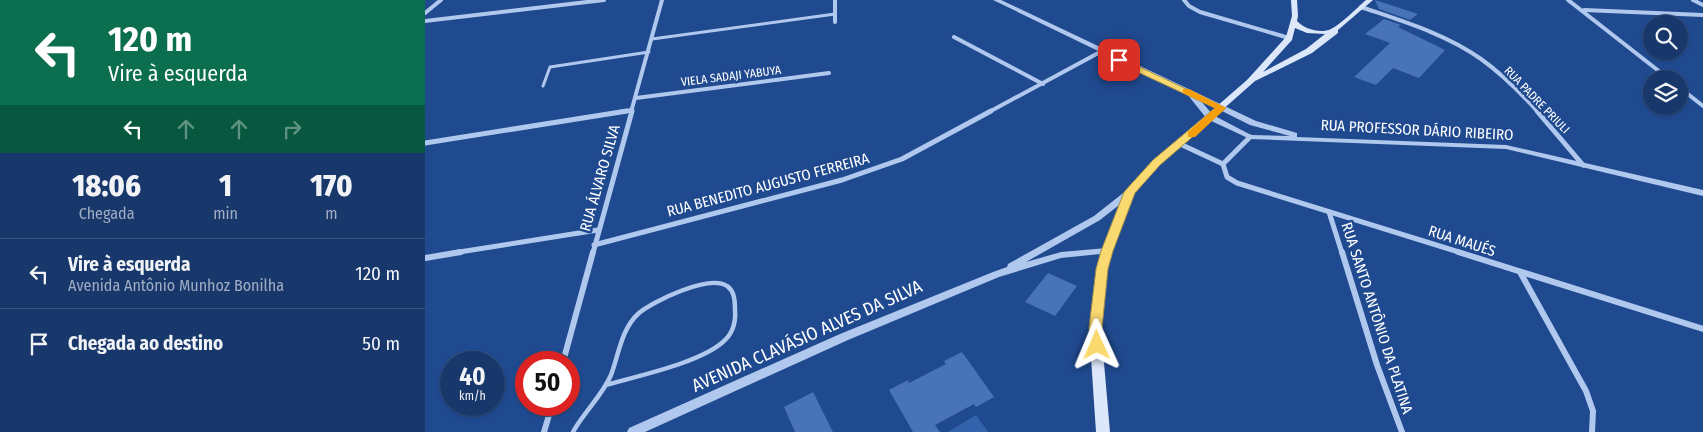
<!DOCTYPE html>
<html lang="pt">
<head>
<meta charset="utf-8">
<style>
	:root { --surface:#18386c; --page:#254374; --text:#f1f3f6; --muted:#9facc2; --line:#36527f }
	body { margin:0; font-family:"Fira Sans Condensed",sans-serif; background:var(--page); color:var(--text); height:100vh; display:flex; flex-direction:column; font-size:19px; white-space:nowrap }
	* { box-sizing:border-box; margin:0 }
	p { font-size:16px; color:var(--muted) }
	.icon { flex:none; width:28px; height:28px; fill:none; stroke:currentColor; stroke-width:2; stroke-linecap:round; stroke-linejoin:round }
	.map { position:relative; flex:1; overflow:hidden }
	.side { display:flex; flex-direction:column; background:var(--surface); width:425px }
	.side>* { flex:none }
	.guide { background:#0b6e4f; color:#fff; overflow:hidden }
	.tools { position:absolute; left:1218px; top:15px; display:grid; gap:10px }
	.tools a { display:grid; place-items:center; width:45px; height:45px; border-radius:50%; background:var(--surface); box-shadow:0 1px 4px #0004,0 0 0 1px var(--line); font-size:25px }
	.speed { position:absolute; left:15px; top:351px; display:flex; gap:10px; font-size:25px; font-weight:700; text-align:center }
	.speed>* { display:grid; place-content:center; width:65px; height:65px; border-radius:50%; background:var(--surface); box-shadow:0 1px 4px #0004,0 0 0 1px var(--line); line-height:1 }
	.speed small { font-size:12px; font-weight:400 }
	.speed .limit { border:8px solid #d22; background:#fff; color:#111 }
	.pin { position:absolute; display:grid; place-items:center; width:42px; height:42px; color:#fff; margin:-21px; border-radius:10px; box-shadow:0 2px 8px #0006 }
	.me { position:absolute; width:55px; margin:-28px; rotate:359deg; stroke-linejoin:round; filter:drop-shadow(0 0 4px #0008) }
	.turn { display:flex; align-items:center; gap:18px; height:105px; padding:0 25px; font-size:22px }
	.turn .icon { width:65px; height:65px; stroke-width:2.5 }
	.turn b { display:block; font-size:35px; line-height:42px }
	.lanes { display:flex; align-items:center; height:48px; padding:0 25px; background:#0003; justify-content:center; gap:25px; direction:ltr }
	.lanes .off { opacity:.35 }
	.eta { display:flex; justify-content:space-evenly; align-items:center; height:85px; text-align:center }
	.eta b { font-size:30px; font-weight:800; line-height:35px }
	ul { padding:0; list-style:none }
	li { display:flex; align-items:center; gap:15px; height:70px; padding:0 25px; border-top:1px solid var(--line) }
	li div { flex:1 }
	li b { display:block; font-size:19px }
	li em { font-style:normal }
	main { display:flex; flex:1; min-height:0 }
	.map>svg:first-child { display:block }
	.green { fill:#3363ad }
	.building { fill:#4873b7 }
	.lines { fill:none; stroke-linecap:round; stroke-linejoin:round }
	.service { stroke:#b0c8ed; stroke-width:4.5 }
	.pedestrian { stroke:#b0c8ed; stroke-width:3 }
	.minor-far2 { stroke:#b0c8ed; stroke-width:4 }
	.minor-far1 { stroke:#b0c8ed; stroke-width:5 }
	.minor { stroke:#b0c8ed; stroke-width:6 }
	.tertiary { fill:#b0c8ed; fill-rule:evenodd }
	.secondary { fill:#dce7fa; fill-rule:evenodd }
	.route { fill:#fada70; stroke:#a28e49 }
	.slow { fill:#f59e0b }
	.labels { text-anchor:middle; dominant-baseline:central; stroke-width:5; stroke-linejoin:round; paint-order:stroke }
	.far-street-label { font-size:12px; fill:#fff; stroke:#204a90 }
	.street-label { font-size:15px; fill:#fff; stroke:#204a90 }
	.near-street-label { font-size:18px; fill:#fff; stroke:#204a90 }
</style>
</head>
<body>
<main>
<section class="side">
<div class="guide">
<div class="turn"><svg class="icon" aria-label="left" viewBox="0 0 24 24"><path d="M17 20v-9H6M10 6l-5 5 5 5"/></svg><div><b>120 m</b>Vire à esquerda</div></div>
<div class="lanes"><svg class="icon" aria-label="left" viewBox="0 0 24 24"><path d="M17 20v-9H6M10 6l-5 5 5 5"/></svg><svg class="icon off" aria-label="ahead" viewBox="0 0 24 24"><path d="M12 20V5M6 11l6-6 6 6"/></svg><svg class="icon off" aria-label="ahead" viewBox="0 0 24 24"><path d="M12 20V5M6 11l6-6 6 6"/></svg><svg class="icon off" aria-label="right" viewBox="0 0 24 24"><path d="M7 20v-9h11M14 6l5 5-5 5"/></svg></div>
</div>
<div class="eta">
<div><b>18:06</b><p>Chegada</p></div>
<div><b>1</b><p>min</p></div>
<div><b>170</b><p>m</p></div>
</div>
<ul>
<li><svg class="icon" aria-label="left" viewBox="0 0 24 24"><path d="M17 20v-9H6M10 6l-5 5 5 5"/></svg><div><b>Vire à esquerda</b><p>Avenida Antônio Munhoz Bonilha</p></div><em>120 m</em></li>
<li><svg class="icon" aria-label="arrive" viewBox="0 0 24 24"><path d="M6 21V4h12l-3 4 3 4H6"/></svg><div><b>Chegada ao destino</b></div><em>50 m</em></li>
</ul>
</section>
<div class="map">
<svg width="1278" height="432" viewBox="0 0 1278 432">
	<rect width="100%" height="100%" fill="#204a90"/>
	<!-- green -->
	<path class="green" d="M551 415 563 432H523Z"/>
	<!-- building -->
	<g class="building">
		<path d="M950 0 993 14 985 20 954 9Z"/>
		<path d="M959 19 976 25 973 27 1020 50 994 78 968 68 951 85 929 77 965 43 940 34Z"/>
		<path d="M623 273 652 286 630 316 600 302Z"/>
		<path d="M537 352 569 397 551 407 549 404 510 425 515 432H488L464 390 483 380 484 383 521 364 519 361Z"/>
		<path d="M388 392 408 432H370L359 407Z"/>
	</g>
	<g class="lines">
		<!-- service -->
		<path class="service" d="M148 432C159 412 177 396 186 375 194 354 196 329 214 313 229 301 284 274 302 286 310 291 310 303 310 311 311 321 308 332 301 339 280 362 212 376 181 385"/>
		<!-- pedestrian -->
		<g class="pedestrian">
			<path d="M227 39 410 14"/>
			<path d="M118 86 125 67 224 52"/>
		</g>
		<!-- minor-far2 -->
		<g class="minor-far2">
			<path d="M410 0V22"/>
			<path d="M759 0 764 6 775 12 864 38"/>
			<path d="M1143 0 1244 79"/>
			<path d="M1268 0 1278 5"/>
			<path d="M936 7C977 21 1021 34 1056 59 1077 74 1096 93 1113 112"/>
			<path d="M1159 10 1278 15"/>
			<path d="M0 13 16 0"/>
			<path d="M0 21 179 0"/>
			<path d="M529 37 618 84"/>
			<path d="M1254 87 1278 106"/>
			<path d="M211 98 404 73"/>
			<path d="M194 112 207 110"/>
			<path d="M206 112 237 0"/>
			<path d="M564 112 677 51"/>
		</g>
		<!-- minor-far1 -->
		<g class="minor-far1">
			<path d="M1112 111 1158 165"/>
			<path d="M0 143 202 111"/>
			<path d="M755 144 798 164"/>
			<path d="M798 164 802 177 812 183 1037 253"/>
			<path d="M798 164 825 137"/>
			<path d="M904 212 917 253"/>
			<path d="M169 245 417 180 477 159 566 111"/>
			<path d="M28 253 173 230"/>
			<path d="M168 253 207 111"/>
		</g>
		<!-- minor -->
		<g class="minor">
			<path d="M917 252 952 365 977 432"/>
			<path d="M1033 252 1278 329"/>
			<path d="M0 258 36 252"/>
			<path d="M1095 272 1161 391 1168 411 1167 432"/>
			<path d="M138 362 168 252"/>
			<path d="M119 432 127 405"/>
		</g>
		<!-- tertiary -->
		<g class="tertiary">
			<path d="M568 0H576L831 121 872 133V137L1081 145 1278 190V196L1081 149 825 139 782 119 762 94ZM775 100 825 125 865 136 826 135 788 115Z"/>
			<path d="M705 189 708 190 709 192 708 194 675 220 601 262 636 252 682 248 685 249 687 251 685 253 636 258 574 277 423 340 220 432H202L204 428 415 334 568 272 582 267 583 264 669 216 702 190Z"/>
		</g>
		<!-- secondary -->
		<path class="secondary" d="M866 0H872L873 16 872 21C879 29 896 34 906 29 916 24 932 8 941 0H948L913 30V33L887 53 830 81 735 165 709 193 687 251 682 269 676 328 685 432H671L664 328 672 269 677 251 700 192 729 161 822 80 861 37 867 16ZM870 28 882 33 900 34 881 49 838 72 867 40Z"/>
	</g>
	<!-- route -->
	<path class="route" d="M694 57 801 108 735 165 710 193 688 251 683 269 677 328 678 345 676 349 672 351 667 349 664 328 671 269 676 251 699 192 728 160 790 108 691 62 690 60Z"/>
	<!-- slow -->
	<path class="slow" d="M758 89H764L801 108 770 137H763V132L790 108 758 93Z"/>
	<g class="labels">
		<!-- far-street labels -->
		<g class="far-street-label">
			<text transform="translate(306 76) rotate(-7)">VIELA SADAJI YABUYA</text>
			<text transform="translate(1112 100) rotate(46)">RUA PADRE PRIULI</text>
		</g>
		<!-- street labels -->
		<g class="street-label">
			<text transform="translate(992 130) rotate(3)">RUA PROFESSOR DÁRIO RIBEIRO</text>
			<text transform="translate(175 178) rotate(-74)">RUA ÁLVARO SILVA</text>
			<text transform="translate(343 185) rotate(-15)">RUA BENEDITO AUGUSTO FERREIRA</text>
			<text transform="translate(1037 241) rotate(18)">RUA MAUÉS</text>
			<text transform="translate(952 318) rotate(72)">RUA SANTO ANTÔNIO DA PLATINA</text>
		</g>
		<!-- near-street labels -->
		<g class="near-street-label">
			<text transform="translate(382 336) rotate(-24)">AVENIDA CLAVÁSIO ALVES DA SILVA</text>
		</g>
	</g>
</svg>
<div class="tools">
<a><svg class="icon" aria-label="search" viewBox="0 0 24 24"><circle cx="10" cy="10" r="6"/><path d="M15 15l6 6"/></svg></a>
<a><svg class="icon" aria-label="layers" viewBox="0 0 24 24"><path d="M12 4l9 5-9 5-9-5zM3 14l9 5 9-5"/></svg></a>
</div>
<div class="speed"><div>40<small>km/h</small></div><div class="limit">50</div></div>
<div class="pin" style="left:694px;top:60px;background:#d93025"><svg class="icon" aria-label="arrive" viewBox="0 0 24 24"><path d="M6 21V4h12l-3 4 3 4H6"/></svg></div>
<svg class="me" style="left:672px;top:345px" viewBox="-20 -20 40 40"><path d="M0-17L14 15 0 8-14 15z" fill="#fada70" stroke="#fff" stroke-width="4"/></svg>
</div>
</main>
</body>
</html>
